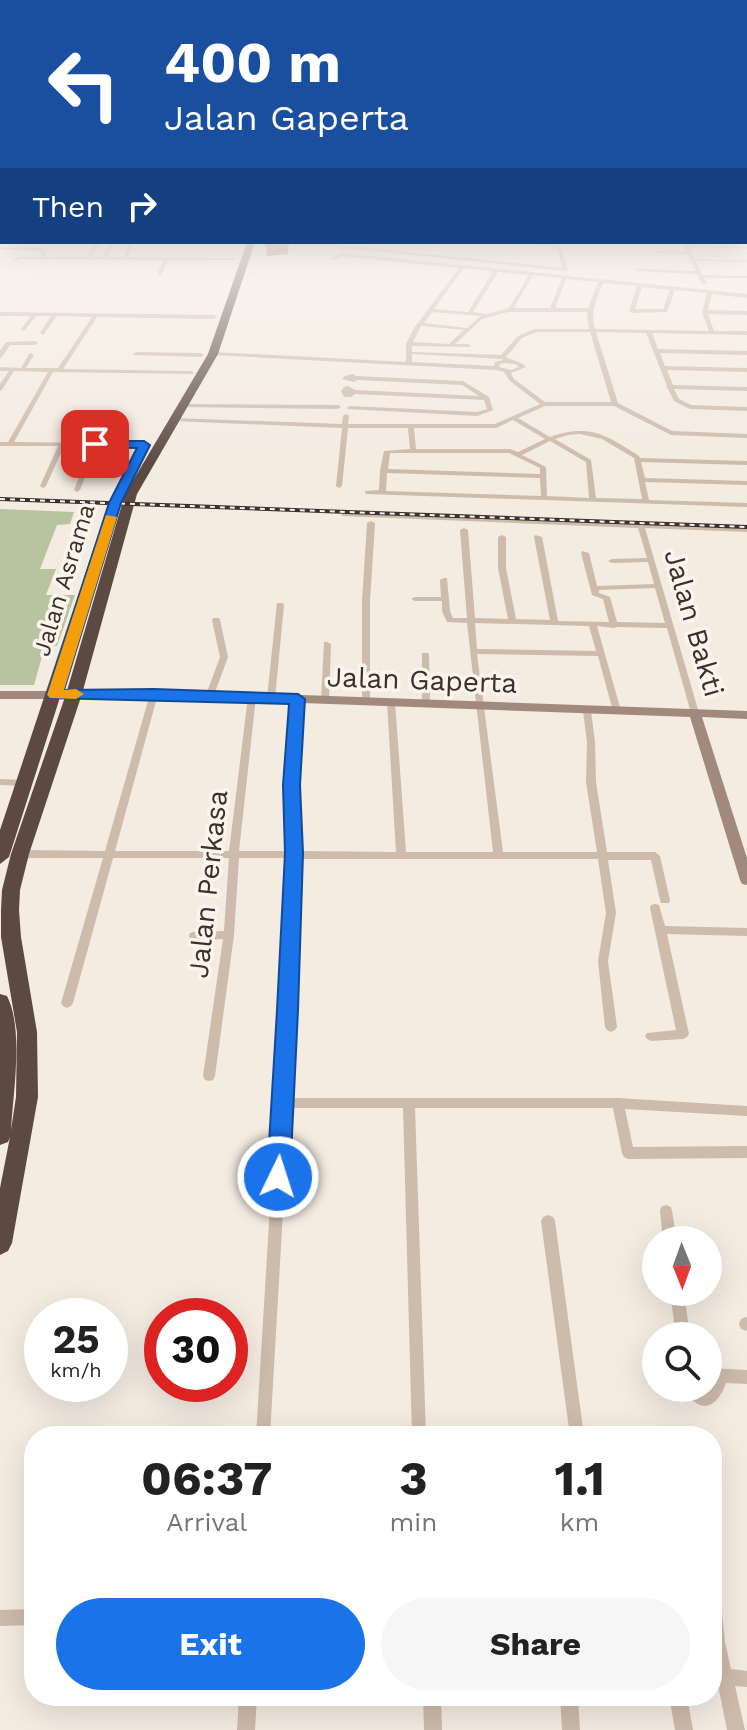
<!DOCTYPE html>
<html lang="en">
<head>
<meta charset="utf-8">
<style>
	:root { --surface:#fff; --page:#f6f6f6; --text:#222; --muted:#767676; --accent:#1a73e8 }
	body { margin:0; font-family:"Work Sans",sans-serif; background:var(--page); color:var(--text); height:100vh; display:flex; flex-direction:column; font-size:30px; white-space:nowrap }
	* { box-sizing:border-box; margin:0 }
	p { font-size:26px; color:var(--muted) }
	.icon { flex:none; width:44px; height:44px; fill:none; stroke:currentColor; stroke-width:2; stroke-linecap:round; stroke-linejoin:round }
	.map { position:relative; flex:1; overflow:hidden }
	.details { position:absolute; left:24px; top:1426px; width:698px; height:280px; display:flex; flex-direction:column; background:var(--surface); border-radius:32px; box-shadow:0 8px 32px #0002 }
	.details>* { flex:none }
	.banner { position:absolute; left:0px; top:0px; width:748px; height:244px; box-shadow:0 8px 32px #0002; background:#1a4fa0; color:#fff; overflow:hidden }
	.needle { width:52px; rotate:179deg }
	.tools { position:absolute; left:642px; top:1226px; display:grid; gap:16px }
	.tools a { display:grid; place-items:center; width:80px; height:80px; border-radius:50%; background:var(--surface); box-shadow:0 8px 32px #0002; font-size:40px }
	.speed { position:absolute; left:24px; top:1298px; display:flex; gap:16px; font-size:40px; font-weight:700; text-align:center }
	.speed>* { display:grid; place-content:center; width:104px; height:104px; border-radius:50%; background:var(--surface); box-shadow:0 8px 32px #0002; line-height:1 }
	.speed small { font-size:20px; font-weight:400 }
	.speed .limit { border:12px solid #d22; background:#fff; color:#111 }
	.pin { position:absolute; display:grid; place-items:center; width:68px; height:68px; color:#fff; margin:-34px; border-radius:16px; box-shadow:0 4px 12px #0006 }
	.me { position:absolute; width:88px; margin:-44px; rotate:4deg; stroke-linejoin:round; filter:drop-shadow(0 0 6px #0008) }
	.turn { display:flex; align-items:center; gap:28px; height:168px; padding:0 32px; font-size:36px }
	.turn .icon { width:104px; height:104px; stroke-width:2.5 }
	.turn b { display:block; font-size:56px; line-height:68px }
	.then { display:flex; align-items:center; height:76px; padding:0 32px; background:#0003; gap:16px; font-size:30px }
	.eta { display:flex; justify-content:space-evenly; align-items:center; height:136px; text-align:center }
	.eta b { font-size:48px; font-weight:700; line-height:56px }
	.primary-button { display:flex; gap:16px; margin-top:auto; padding:16px 32px }
	.primary-button a { flex:1; height:92px; border-radius:48px; background:var(--accent); color:#fff; font-size:32px; font-weight:700; line-height:92px; text-align:center }
	.primary-button a+a { background:var(--page); color:var(--text) }
	.map>svg:first-child { display:block }
	.green { fill:#b8c4a0 }
	.lines { fill:none; stroke-linecap:round; stroke-linejoin:round }
	.street { fill:#cdbbac; fill-rule:evenodd }
	.secondary { fill:#a18a7d; fill-rule:evenodd }
	.highway { fill:#5c4a42; fill-rule:evenodd }
	.rail-casing { stroke:#3b302b; stroke-width:4 }
	.rail { stroke:#fbf5ee; stroke-width:2; stroke-dasharray:5; stroke-linecap:butt }
	.wall { fill:#ac5a40 }
	.building { fill:#c8694b; stroke:#8c4a34; stroke-width:2 }
	.route { fill:#1a73e8; stroke:#114b97; stroke-width:2 }
	.slow { fill:#f59e0b }
	.labels { text-anchor:middle; dominant-baseline:central; stroke-width:7; stroke-linejoin:round; paint-order:stroke }
	.far-street-label { font-size:24px; fill:#3b302b; stroke:#fbf5ee }
	.street-label { font-size:28px; fill:#3b302b; stroke:#fbf5ee }
</style>
</head>
<body>
<div class="map">
<svg width="747" height="1730" viewBox="0 0 747 1730">
	<rect width="100%" height="100%" fill="#f4ebe1"/>
	<!-- green -->
	<path class="green" d="M0 509 74 512 70 524 57 525 40 569H56L46 595H75L57 646H45L34 685H0Z"/>
	<g class="lines">
		<!-- street -->
		<g class="street">
			<rect x="0" y="229" width="2" height="2"/>
			<path d="M84 242H88L85 245 83 244Z"/>
			<path d="M96 242H100L92 257H103L110 242H114L108 257H123L129 244 131 243 133 244 128 257 234 258 236 259 234 260H168L161 275 159 276 157 275 164 260 19 259 15 262 13 261 18 257H41V251L0 249V247L40 248 45 249 46 257H87Z"/>
			<path d="M239 242 329 244 563 268 556 247 512 242 555 244V242H559L568 270 566 271 329 246 241 244Z"/>
			<path d="M682 242H686L687 244 747 247V249L689 247 694 259 747 260V262L696 261 702 275 747 276V278H704L707 283 704 285 701 283 697 274 638 271 636 270 638 269 696 271 688 254 654 253 652 252 654 251H686Z"/>
			<path d="M341 253 747 294V298L712 294 708 310 747 311V315L708 314 714 331H747V335L652 333 658 349 747 351V355L660 353 665 366 747 368V372L667 370 673 385 747 387V391L674 389 679 399 691 405 747 407V411L690 409 674 401 668 389 666 387 667 386 646 333 596 332 618 403 672 431 747 434V438L671 435 614 406H545L518 418 550 437C589 423 607 435 639 456L640 458 747 461V465L641 462 645 478 747 481V485L645 482 649 500 747 503V507L367 494 365 493V491L379 490 380 471 384 451 410 449 408 428H348L342 486 339 488 336 486 342 428 173 421V419L175 418 342 424 343 416 346 414 349 416 348 424H495L540 404 510 381 504 372 496 370 211 355 210 354 213 352 406 362V344L414 328 459 268 342 256 336 260H332V258ZM464 268 493 271 468 312 434 309ZM498 272 529 275 509 308 487 314 473 312ZM533 275 562 278 550 308H514ZM566 279 598 282 588 308H555ZM603 283 637 286 629 311 632 313 667 312 675 290 707 293 702 312 709 331 595 329C590 312 597 298 603 283ZM642 287 670 290 663 309H635ZM432 312 481 316 467 328 424 323ZM508 312H587L589 329H534L518 336 501 355 412 352V346L470 347 471 346 468 344H455L482 319ZM421 326 464 330 449 344 413 342ZM537 332H590L611 402H545L514 379 511 373 526 367C520 361 513 361 506 357L522 338ZM412 354 502 359 503 360 495 362 494 366 412 362ZM504 363 515 364 519 367 511 370 499 367 500 364ZM513 420 545 439 518 452 510 449H416L414 428H496ZM580 434 602 439 634 458 642 499 596 498 591 460 555 439 568 435ZM550 441 586 462 589 498 547 496 546 467 522 455ZM390 453H509L540 468V474L388 469ZM387 473 540 478 541 496 386 491Z"/>
			<path d="M0 312 214 315 217 317 214 319 97 317 63 369 191 371 194 373 193 374 53 372 14 442 111 443 121 420 124 418 127 420 118 443H144L147 445 144 447H97L80 490 77 492 74 490 91 447 64 446 46 486 43 488 40 486 58 446H0V442H8L48 372 14 371 2 390 0 391V384L9 371H0V367L21 368 29 354 31 353 34 355 26 368H58L92 317 57 316 43 335 40 333 51 316H36L24 331 21 329 31 316H0Z"/>
			<path d="M6 342 35 341 38 343 35 345H10L2 357 0 358V351Z"/>
			<path d="M136 352 201 353 204 355 201 357 134 355 133 354Z"/>
			<path d="M353 374 356 376 463 381 489 397 493 410 477 416 348 409 347 408 350 406 477 412 487 409 484 400 355 394 351 397H344L341 391 344 387 348 386 355 390 479 396 462 385 357 380 354 382 342 379 345 376Z"/>
			<path d="M184 404 338 405 341 407 338 409 182 407 181 406Z"/>
			<path d="M344 513 747 528V532L645 528 699 713 698 715H692L691 713 667 628 617 627 614 628 597 626 621 711 617 714 613 711 598 656 477 654 503 852H597L586 782 587 742 583 711 587 708 591 711 595 742 596 782 607 852H655L660 856 670 900 669 903H661L660 900 651 860H608L616 913 608 961 617 1027 615 1030 611 1032 607 1030 605 1027 598 961 606 913 598 859H296L294 1010 289 1098H618L747 1106V1116L625 1109 633 1147 747 1146V1158L628 1159 624 1157 622 1153 613 1108H415L426 1436H412L403 1108H289L270 1436H256L282 1010 286 858H239L234 935 215 1076 213 1080 209 1081 205 1080 203 1076 223 939 194 940 190 939 189 936 190 933 194 932 224 931 229 858H113L73 1003 71 1006 67 1008 63 1006 61 1003 103 858H20L15 854 20 850 105 851 150 694 154 691 158 694 115 851H229L248 697 252 694 256 697 239 851H287L294 699 298 696 302 699 297 851 396 852 387 702 391 699 395 702 406 852H493L467 623 447 622 442 611V601H415L411 599 415 597H441L440 580 444 578H447L450 611 453 618H467L460 530 464 528 468 530 475 618 508 619 498 568V537L502 535 506 537V568L516 619 550 620 534 537 535 535 542 537 558 621 609 622 603 599 592 595 581 553 582 551 589 553 597 586 654 584 648 562 612 563 608 561 612 559 647 558 638 528 342 516V514ZM655 588 665 623 617 622 610 597 599 593V590ZM475 623 589 626 596 651 477 649Z"/>
			<path d="M371 521 375 523 370 601V701L366 704 362 701V601L367 523Z"/>
			<path d="M277 603H283L284 605 275 698 271 701 267 698Z"/>
			<path d="M213 618H219L220 620 228 657 214 695 210 698 206 695 220 657 212 620Z"/>
			<path d="M324 642H327L331 644 329 700 325 703 321 700Z"/>
			<path d="M422 653H428L429 655 430 703 426 706 422 703Z"/>
			<path d="M0 779 25 780 30 783 25 786 0 785Z"/>
			<path d="M655 904 659 905 665 926 747 928V936L667 934 689 1034 687 1037 683 1039 651 1041 647 1039 645 1036 647 1033 676 1030 650 908 651 905Z"/>
			<path d="M666 1205 671 1207 672 1211 677 1240H663L660 1211 661 1207Z"/>
			<path d="M548 1215 553 1217 555 1221 584 1436H570L541 1221 543 1217Z"/>
			<path d="M670 1292H684L690 1336H676Z"/>
			<path d="M746 1317H747V1331L741 1329 739 1324 741 1319Z"/>
			<path d="M708 1368 747 1370V1384L726 1383C717 1409 698 1416 685 1388H701L704 1391 708 1390 712 1382H708Z"/>
			<path d="M712 1586 718 1588 720 1594 725 1642 731 1669 747 1671V1687L735 1686 745 1730H727L718 1685 712 1684V1668H714L712 1658Z"/>
			<path d="M34 1609V1625L0 1626V1610Z"/>
			<path d="M239 1696H257L255 1730H237Z"/>
			<path d="M423 1696H441L442 1730H424Z"/>
			<path d="M560 1696H578L580 1730H562Z"/>
			<path d="M669 1696H687L693 1730H675Z"/>
		</g>
		<!-- secondary -->
		<path class="secondary" d="M0 691H190L747 711V719L702 717 747 858V885L742 884 740 880 690 717 190 699H0Z"/>
		<!-- highway -->
		<g class="highway">
			<path d="M247 242H255L218 354 137 494 82 694 29 854 20 890 19 910 21 937 37 1032 38 1097 12 1243 8 1251 0 1255V1188L10 1137 8 1142 0 1145V994L7 996C24 1029 13 1093 11 1130L16 1097 17 1032 1 937V910L2 890 11 854 66 694 125 494 208 354Z"/>
			<path d="M102 540 109 544 9 857 0 864V830L95 544Z"/>
		</g>
		<!-- rail casing -->
		<g class="rail-casing">
			<path id="rail" d="M0 499 747 527"/>
		</g>
		<!-- rail -->
		<use href="#rail" class="rail"/>
	</g>
	<!-- wall -->
	<path class="wall" d="M289 242 288 254 267 256 266 245Z"/>
	<!-- building -->
	<path class="building" d="M266 242H288L287 244 266 245Z"/>
	<!-- sky -->
	<linearGradient id="sky" x2="0" y2="1"><stop stop-color="#7eb2d2"/><stop offset="0.48" stop-color="#faf6f2"/><stop offset="1" stop-color="#faf6f2" stop-opacity="0"/></linearGradient>
	<rect width="747" height="464" fill="url(#sky)"/>
	<!-- route -->
	<path class="route" d="M95 441H144L150 445 121 503 64 690 154 689 298 694 305 699 300 785 303 853 298 1010 290 1177 286 1185 278 1188 270 1185 267 1177 277 1010 285 853 283 785 289 704 50 698 47 695 109 503 137 448 91 447 90 444Z"/>
	<!-- slow -->
	<path class="slow" d="M106 515 117 517 64 690 76 689 84 694 76 699 50 698 47 695Z"/>
	<g class="labels">
		<!-- far-street labels -->
		<g class="far-street-label">
			<text transform="translate(64 580) rotate(-73)">Jalan Asrama</text>
		</g>
		<!-- street labels -->
		<g class="street-label">
			<text transform="translate(694 623) rotate(74)">Jalan Bakti</text>
			<text transform="translate(422 680) rotate(2)">Jalan Gaperta</text>
			<text transform="translate(208 884) rotate(-84)">Jalan Perkasa</text>
		</g>
	</g>
</svg>
<div class="tools">
<a><svg class="needle" viewBox="-14 -14 28 28"><path d="M0-13l5 13h-10z" fill="#e53935"/><path d="M0 13l5-13h-10z" fill="#767676"/></svg></a>
<a><svg class="icon" aria-label="search" viewBox="0 0 24 24"><circle cx="10" cy="10" r="6"/><path d="M15 15l6 6"/></svg></a>
</div>
<div class="speed"><div>25<small>km/h</small></div><div class="limit">30</div></div>
<div class="pin" style="left:95px;top:444px;background:#d93025"><svg class="icon" aria-label="arrive" viewBox="0 0 24 24"><path d="M6 21V4h12l-3 4 3 4H6"/></svg></div>
<svg class="me" style="left:278px;top:1177px" viewBox="-20 -20 40 40"><circle r="17" fill="#1a73e8" stroke="#fff" stroke-width="3"/><path d="M0-11L8 9 0 5-8 9z" fill="#fff"/></svg>
<div class="banner">
<div class="turn"><svg class="icon" aria-label="left" viewBox="0 0 24 24"><path d="M17 20v-9H6M10 6l-5 5 5 5"/></svg><div><b>400 m</b>Jalan Gaperta</div></div>
<div class="then">Then<svg class="icon" aria-label="right" viewBox="0 0 24 24"><path d="M7 20v-9h11M14 6l5 5-5 5"/></svg></div>
</div>
<section class="details">
<div class="eta">
<div><b>06:37</b><p>Arrival</p></div>
<div><b>3</b><p>min</p></div>
<div><b>1.1</b><p>km</p></div>
</div>
<div class="primary-button"><a>Exit</a><a>Share</a></div>
</section>
</div>
</body>
</html>
